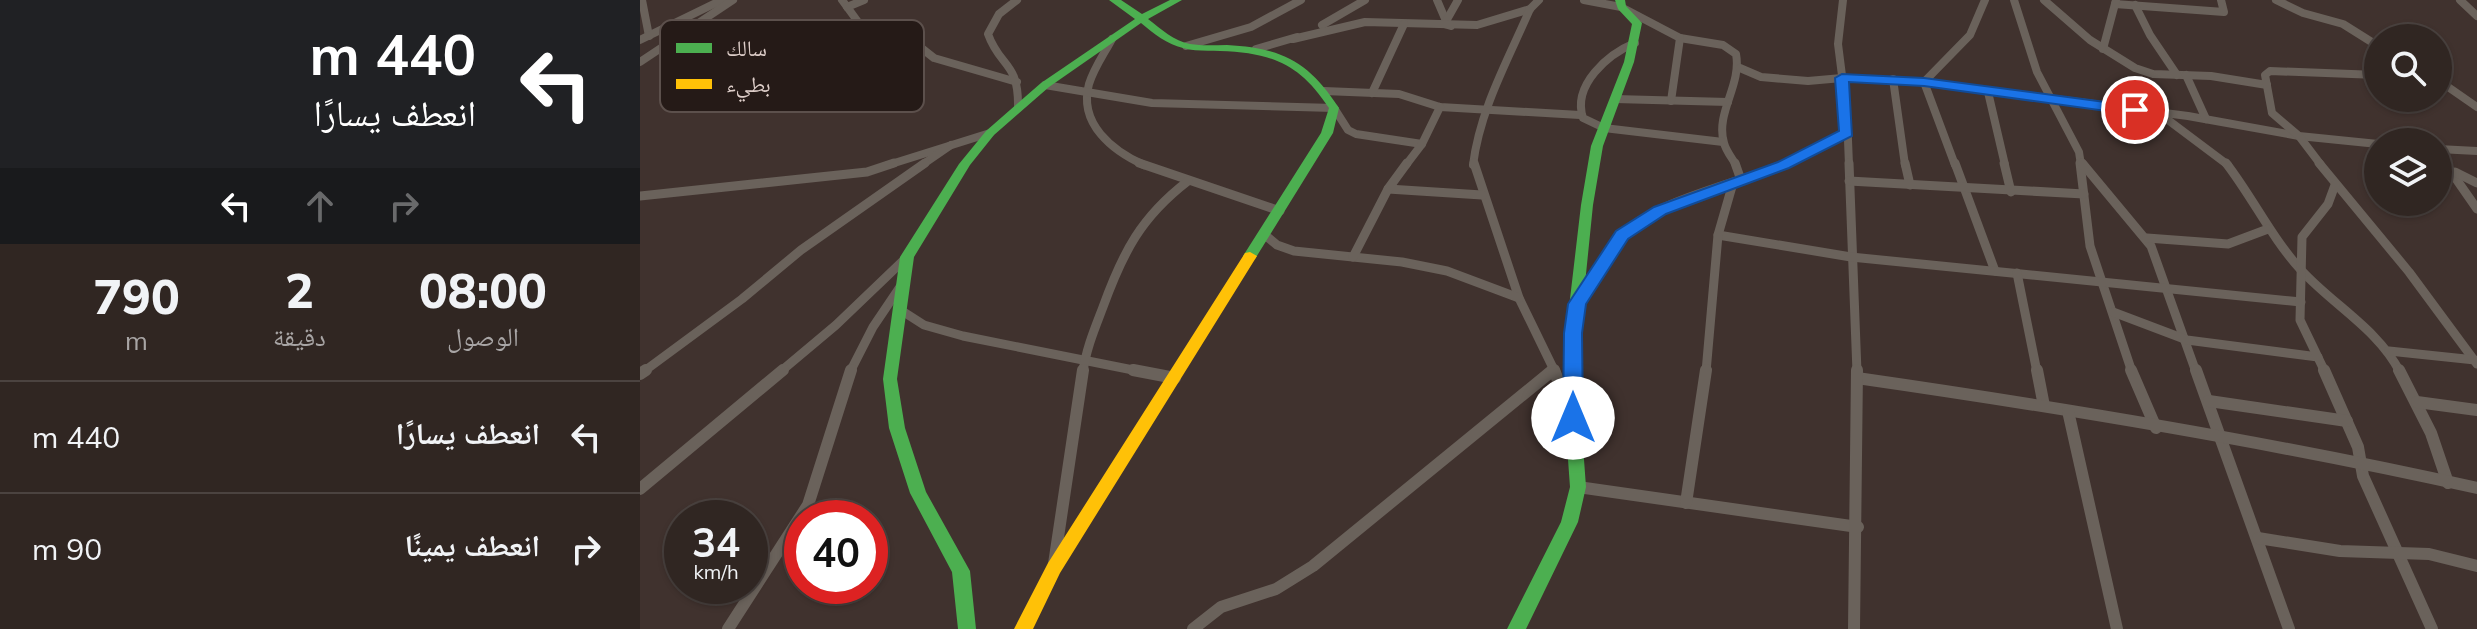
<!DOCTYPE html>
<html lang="ar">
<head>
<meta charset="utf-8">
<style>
	:root { --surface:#302622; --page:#382e2a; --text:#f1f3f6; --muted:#a8a5a5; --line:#4b4340 }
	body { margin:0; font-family:Mulish,"Noto Naskh Arabic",sans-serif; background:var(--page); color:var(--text); direction:rtl; height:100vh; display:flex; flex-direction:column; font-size:30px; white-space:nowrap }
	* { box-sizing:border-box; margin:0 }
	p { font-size:26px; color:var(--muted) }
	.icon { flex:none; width:44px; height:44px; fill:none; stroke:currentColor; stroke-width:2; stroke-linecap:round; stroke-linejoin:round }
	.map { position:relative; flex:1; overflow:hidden; direction:ltr }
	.side { display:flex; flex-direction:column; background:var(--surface); width:640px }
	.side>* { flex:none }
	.top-card { background:#202124; color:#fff; overflow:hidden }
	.fabs { position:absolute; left:1724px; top:24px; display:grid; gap:16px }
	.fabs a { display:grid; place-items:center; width:88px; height:88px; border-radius:50%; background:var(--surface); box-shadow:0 2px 6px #0004,0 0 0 2px var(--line); font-size:40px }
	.speed { position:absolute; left:24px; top:500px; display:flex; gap:16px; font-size:40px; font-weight:700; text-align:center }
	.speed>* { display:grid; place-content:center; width:104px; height:104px; border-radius:50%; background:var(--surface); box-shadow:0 2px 6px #0004,0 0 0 2px var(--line); line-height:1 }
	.speed small { font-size:20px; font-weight:400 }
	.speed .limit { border:12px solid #d22; background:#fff; color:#111 }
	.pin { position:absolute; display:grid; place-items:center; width:68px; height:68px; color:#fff; margin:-34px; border:4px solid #fff; border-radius:50%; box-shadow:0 2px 8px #0007 }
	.me { position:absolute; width:88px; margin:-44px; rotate:0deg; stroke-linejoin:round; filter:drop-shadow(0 0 6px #0008) }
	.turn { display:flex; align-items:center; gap:28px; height:168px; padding:0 32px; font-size:36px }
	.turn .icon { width:104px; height:104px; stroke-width:2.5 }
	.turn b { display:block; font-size:56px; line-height:68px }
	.lanes { display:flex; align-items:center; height:76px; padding:0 32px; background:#0003; justify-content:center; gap:40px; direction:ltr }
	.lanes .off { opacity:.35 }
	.eta { display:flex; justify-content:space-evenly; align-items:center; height:136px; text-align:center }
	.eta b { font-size:48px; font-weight:800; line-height:56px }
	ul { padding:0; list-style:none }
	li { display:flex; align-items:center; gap:24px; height:112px; padding:0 32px; border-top:2px solid var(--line) }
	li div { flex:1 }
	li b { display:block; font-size:30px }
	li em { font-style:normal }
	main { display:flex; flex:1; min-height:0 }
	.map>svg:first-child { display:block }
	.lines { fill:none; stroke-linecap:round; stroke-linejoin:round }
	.street-far2 { stroke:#6a625b; stroke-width:8 }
	.street-far1 { stroke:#6a625b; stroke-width:9 }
	.street { stroke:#6a625b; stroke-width:12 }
	.fast { fill:#4caf50; fill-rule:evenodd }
	.slow { fill:#ffc107; fill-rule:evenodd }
	.route { fill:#1a73e8; stroke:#114b97; stroke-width:2 }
	.key { fill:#251a17; stroke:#5c504c; stroke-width:2 }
	.key-label { font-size:22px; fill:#ddcdc8 }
</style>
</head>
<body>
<main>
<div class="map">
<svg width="1837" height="629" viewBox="0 0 1837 629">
	<rect width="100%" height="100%" fill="#40322e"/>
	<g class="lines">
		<!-- street-far2 -->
		<g class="street-far2">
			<path d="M2 0 9 36"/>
			<path d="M202 0 221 26 229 31 270 39 294 58 377 82"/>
			<path d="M377 0 359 14 348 34C360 68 379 61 378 108"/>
			<path d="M797 0 806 21 804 24 811 26"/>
			<path d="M944 0 981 7 1040 38 1083 45 1096 54C1102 85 1075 113 1084 143 1086 151 1092 158 1096 165"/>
			<path d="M1203 0 1198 44 1207 115 1209 165"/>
			<path d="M1374 0 1397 72 1439 152 1441 165"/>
			<path d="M1404 0 1450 40 1495 68 1513 74 1571 76 1627 85"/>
			<path d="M1636 0 1663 13 1703 24 1738 46"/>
			<path d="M1820 0 1837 16"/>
			<path d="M1475 4 1584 12 1581 0"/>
			<path d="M1495 5 1510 35 1537 75"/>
			<path d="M207 7 224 0"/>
			<path d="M805 23 818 0"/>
			<path d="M682 25 725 0"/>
			<path d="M472 39C464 54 454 68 449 84 438 124 473 151 504 165"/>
			<path d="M653 39 725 22 837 25 890 9"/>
			<path d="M0 40 82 0"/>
			<path d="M995 43C968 54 932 85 943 118L964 128 1083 142"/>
			<path d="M546 46 611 27 661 0"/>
			<path d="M616 49 657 37"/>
			<path d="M1463 49 1476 0"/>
			<path d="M0 62 93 0"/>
			<path d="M1100 68 1121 77 1168 81 1202 78 1284 82 1548 116 1659 136 1738 144"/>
			<path d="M1546 75 1566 119"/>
			<path d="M1253 79 1265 165"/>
			<path d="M1798 80 1837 107"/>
			<path d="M405 85 512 103 694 108 708 130 716 134 782 144"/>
			<path d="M684 91 759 94 800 107 940 115"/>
			<path d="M1348 92 1365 165"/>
			<path d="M732 93 764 24"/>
			<path d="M975 99 1088 102"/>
			<path d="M1031 101 1040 38"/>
			<path d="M1520 114 1588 165"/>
			<path d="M1798 149 1837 151"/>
			<path d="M1798 156 1807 165"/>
			<path d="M1442 163 1444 165"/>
			<path d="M248 165 350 133"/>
			<path d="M282 165 311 145"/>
			<path d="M766 165 782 144 800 107"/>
			<path d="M833 165C840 109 868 60 890 9L899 0"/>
			<path d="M1142 165 1207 133"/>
			<path d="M1315 165 1284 82 1330 35 1345 0"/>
			<path d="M1681 165 1659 136 1632 113 1625 75 1630 71 1738 75"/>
		</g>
		<!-- street-far1 -->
		<g class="street-far1">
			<path d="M499 163 640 211"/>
			<path d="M834 163 879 298 915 372"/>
			<path d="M1095 163 1101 180"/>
			<path d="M1209 163 1217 372"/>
			<path d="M1265 163 1270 185"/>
			<path d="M1315 163 1355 271"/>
			<path d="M1364 163 1371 192"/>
			<path d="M1440 163 1450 246 1492 372"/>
			<path d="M1442 163 1511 246 1556 372"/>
			<path d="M1586 163C1613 198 1631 237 1661 270 1693 305 1738 329 1760 372"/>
			<path d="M1679 163 1769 272 1837 364"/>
			<path d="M1805 163 1837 209"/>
			<path d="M1815 172 1837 183"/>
			<path d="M1209 181 1444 194"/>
			<path d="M748 189 842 195"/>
			<path d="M0 196 227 172 254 163"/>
			<path d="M625 235 637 245 654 251 762 262 807 271 879 298"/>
			<path d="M1078 235 1211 257 1661 302"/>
			<path d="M1507 238 1588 244 1628 229"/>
			<path d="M713 257 748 189 767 163"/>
			<path d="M1377 273 1397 372"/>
			<path d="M938 302C952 281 965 253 982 235 1015 200 1101 183 1146 163"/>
			<path d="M259 309 284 325 323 336 503 372"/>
			<path d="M1473 312 1547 340 1678 357"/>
			<path d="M1749 351 1835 360"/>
			<path d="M3 372 102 299 161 250 285 163"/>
			<path d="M140 372 196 325 267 257"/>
			<path d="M210 372 233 327 262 284"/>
			<path d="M443 372C446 349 455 328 463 307 483 252 501 217 548 181"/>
			<path d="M911 372 914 369"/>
			<path d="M1066 372 1078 235 1093 183"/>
			<path d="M1685 372 1660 320 1662 237 1688 204 1695 185"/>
		</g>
		<!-- street -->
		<g class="street">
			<path d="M493 370 535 378"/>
			<path d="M914 370 929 409"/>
			<path d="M1397 370 1404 406"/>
			<path d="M1491 370 1516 428"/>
			<path d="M1556 370 1649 629"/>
			<path d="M1684 370 1718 447 1723 476 1792 629"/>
			<path d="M1759 370 1791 433 1808 483"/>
			<path d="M0 374 6 370"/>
			<path d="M1217 378C1425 408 1632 442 1837 488"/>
			<path d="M1569 401 1707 421"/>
			<path d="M1777 402 1837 410"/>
			<path d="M1428 411 1477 629"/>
			<path d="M938 487 1218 527"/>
			<path d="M0 489 143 370"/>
			<path d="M1046 503 1066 370"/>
			<path d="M1618 538 1700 551 1789 554 1837 566"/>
			<path d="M414 564 443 370"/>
			<path d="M88 629 168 505 211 370"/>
			<path d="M553 629 581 607 636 589 673 566 913 370"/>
			<path d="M1214 629 1217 370"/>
		</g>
		<!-- fast -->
		<g class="fast">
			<path d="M469 0H481L502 14 530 0H542L508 19C521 29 534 41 550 44 562 46 575 45 587 45 643 48 669 62 699 108L693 133 615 259 610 260 603 256 681 133 689 108C659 63 632 53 580 51 568 50 555 52 543 48 527 44 514 34 501 23L409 87 354 135 330 165 274 257 257 379 265 428 286 492 330 571 336 629H318L312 572 270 493 249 428 243 379 260 257 319 164 346 131 401 83 495 19Z"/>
			<path d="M975 0H985L986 6 1002 23 994 62 963 146 953 205 940 333 941 418 946 487 938 522 886 629H867L921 522 930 487 925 418 926 333 941 205 951 146 984 62 992 24 978 9Z"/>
		</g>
		<!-- slow -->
		<path class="slow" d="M610 252 617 256 420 573 393 629H374L408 563 605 253Z"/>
	</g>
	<!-- route -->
	<path class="route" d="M1202 74 1284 78 1495 106 1502 110 1495 115 1284 86 1209 82 1212 136 1149 168 1026 214 988 239 946 304 942 333 943 418 940 423H925L923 418 924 333 928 304 976 231 1014 207 1138 162 1199 131 1195 78Z"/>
	<!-- legend -->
	<rect x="20" y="20" width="264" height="92" rx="12" class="key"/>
	<rect x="36" y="43" width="36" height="10" fill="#4caf50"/>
	<rect x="36" y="79" width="36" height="10" fill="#ffc107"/>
	<g class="key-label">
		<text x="86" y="56">سالك</text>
		<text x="86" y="92">بطيء</text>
	</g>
</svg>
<div class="fabs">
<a><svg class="icon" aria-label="search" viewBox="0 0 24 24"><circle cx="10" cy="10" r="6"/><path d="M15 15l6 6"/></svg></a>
<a><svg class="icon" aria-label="layers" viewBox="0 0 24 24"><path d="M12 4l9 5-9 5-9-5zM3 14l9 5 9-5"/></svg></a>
</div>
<div class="speed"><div>34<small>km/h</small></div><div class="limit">40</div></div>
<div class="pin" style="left:1495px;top:110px;background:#d93025"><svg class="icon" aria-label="arrive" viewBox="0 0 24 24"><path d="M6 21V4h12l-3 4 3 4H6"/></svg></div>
<svg class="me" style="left:933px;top:418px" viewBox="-20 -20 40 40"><circle r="19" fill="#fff"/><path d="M0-13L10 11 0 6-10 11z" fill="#1a73e8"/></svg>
</div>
<section class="side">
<div class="top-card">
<div class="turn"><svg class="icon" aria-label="left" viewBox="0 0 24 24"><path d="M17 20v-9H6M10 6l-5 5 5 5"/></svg><div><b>440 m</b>انعطف يسارًا</div></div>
<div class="lanes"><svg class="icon" aria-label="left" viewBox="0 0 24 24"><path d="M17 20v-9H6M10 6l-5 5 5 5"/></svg><svg class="icon off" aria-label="ahead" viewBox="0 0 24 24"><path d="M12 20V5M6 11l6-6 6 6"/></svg><svg class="icon off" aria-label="right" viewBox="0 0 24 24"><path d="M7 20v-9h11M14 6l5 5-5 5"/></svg></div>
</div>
<div class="eta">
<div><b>08:00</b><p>الوصول</p></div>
<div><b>2</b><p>دقيقة</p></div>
<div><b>790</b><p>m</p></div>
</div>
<ul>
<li><svg class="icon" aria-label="left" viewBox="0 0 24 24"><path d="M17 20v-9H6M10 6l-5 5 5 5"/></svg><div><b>انعطف يسارًا</b></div><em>440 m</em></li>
<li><svg class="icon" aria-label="right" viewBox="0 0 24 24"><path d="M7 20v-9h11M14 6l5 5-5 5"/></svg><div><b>انعطف يمينًا</b></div><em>90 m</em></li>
</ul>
</section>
</main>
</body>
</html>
